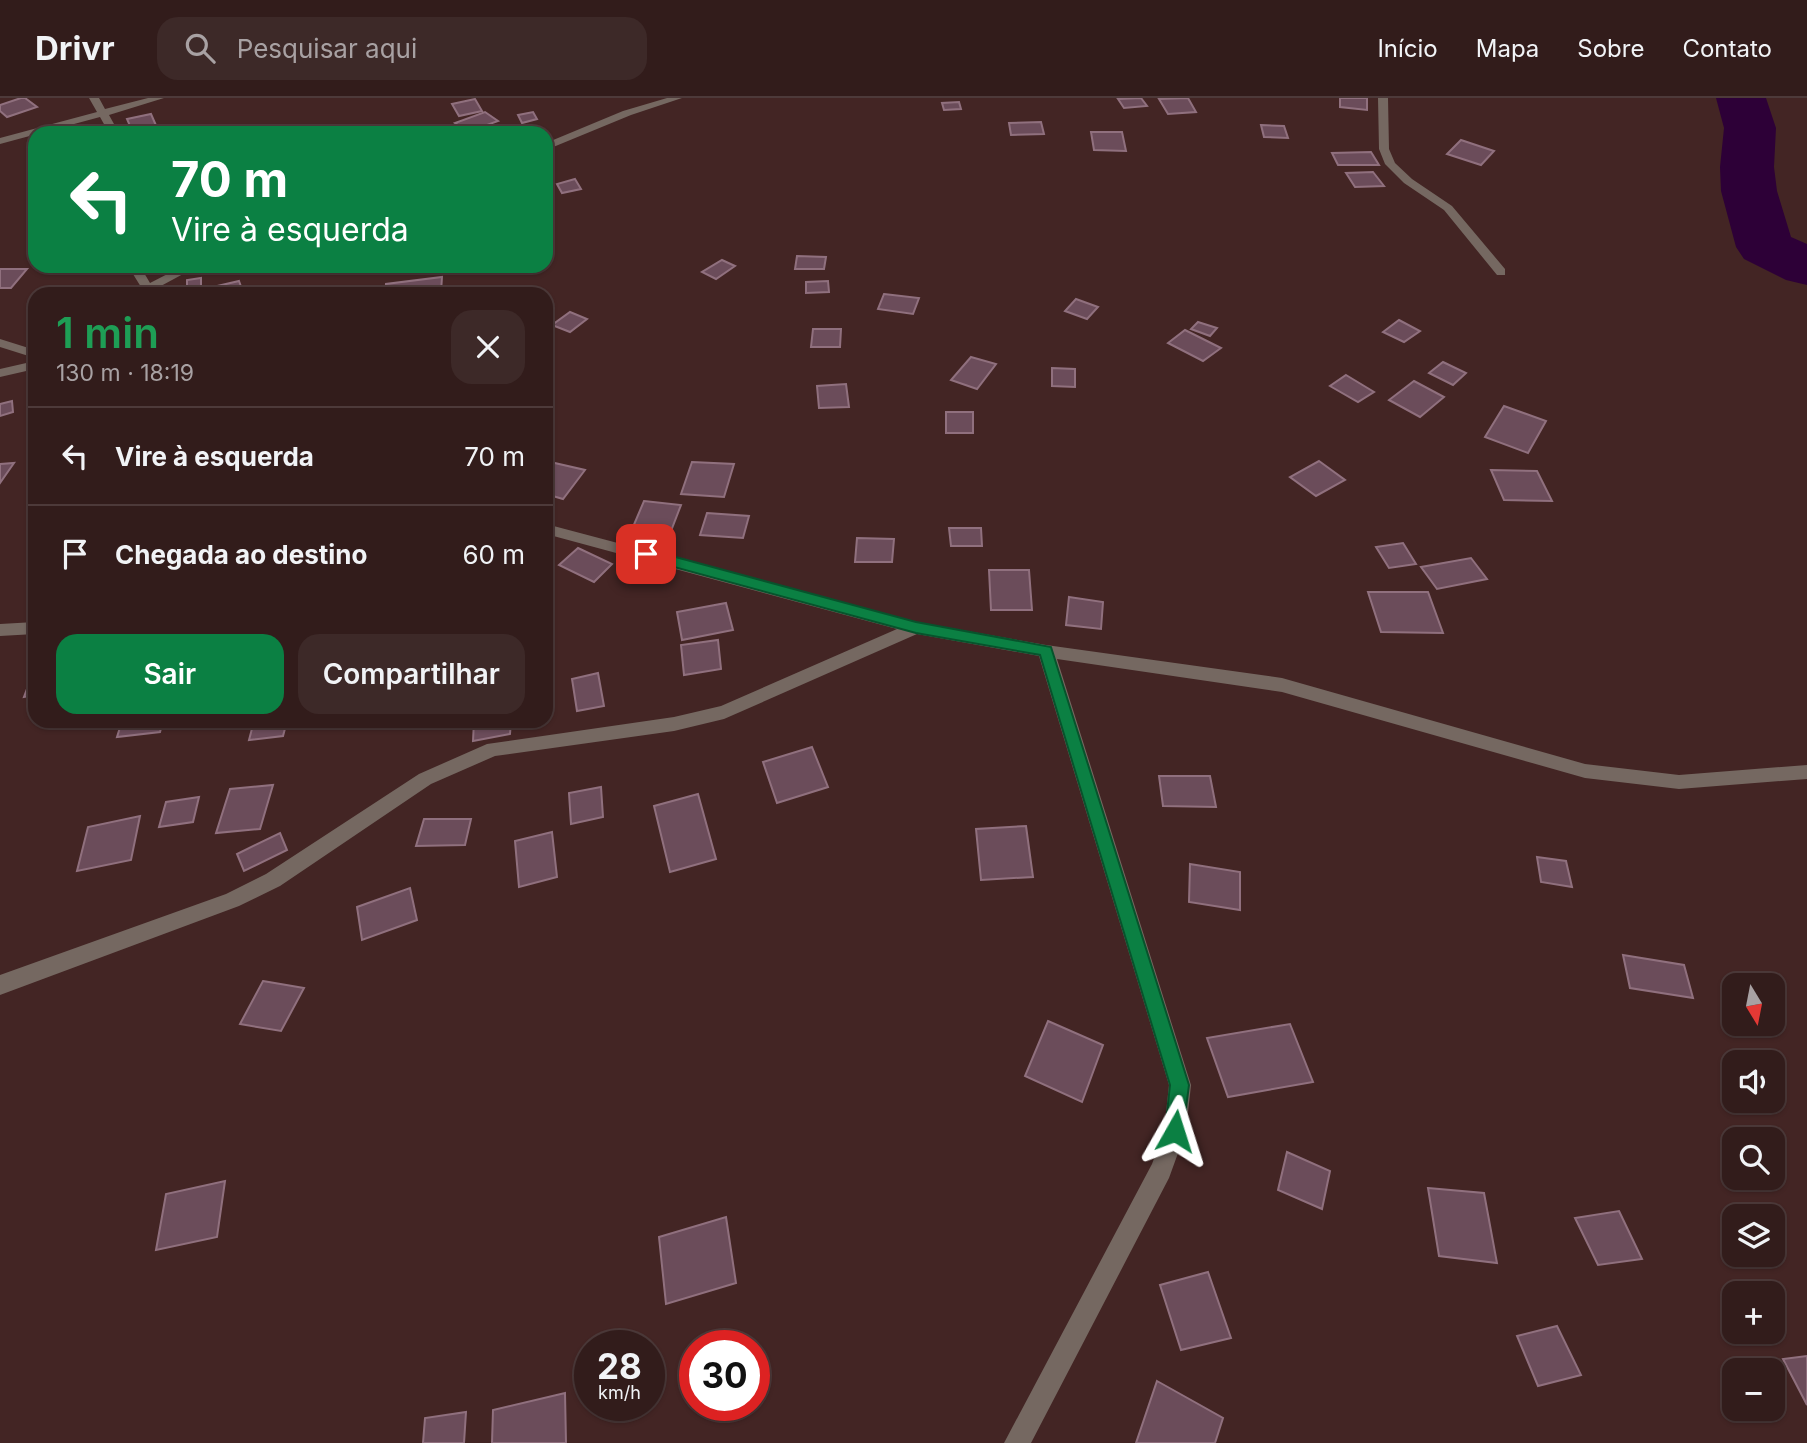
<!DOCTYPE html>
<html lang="pt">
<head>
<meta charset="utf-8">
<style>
	:root { --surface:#321c1b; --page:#3d2928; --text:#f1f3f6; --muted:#a8a1a3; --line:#4d3a3a; --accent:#0b8043 }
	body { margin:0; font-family:Inter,sans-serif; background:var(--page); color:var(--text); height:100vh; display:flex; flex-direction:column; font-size:26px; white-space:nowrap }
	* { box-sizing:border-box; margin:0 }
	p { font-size:23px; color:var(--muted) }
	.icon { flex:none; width:38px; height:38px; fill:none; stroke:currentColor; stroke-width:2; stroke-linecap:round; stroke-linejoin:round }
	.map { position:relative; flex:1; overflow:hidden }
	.drawer { position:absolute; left:28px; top:189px; width:525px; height:441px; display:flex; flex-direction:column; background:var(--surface); border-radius:21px; box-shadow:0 2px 5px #0004,0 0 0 2px var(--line) }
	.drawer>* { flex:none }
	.guide { position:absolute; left:28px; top:28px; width:525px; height:147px; border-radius:21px; box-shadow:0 2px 5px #0004,0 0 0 2px var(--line); background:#0b8043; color:#fff; overflow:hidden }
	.needle { width:46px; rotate:170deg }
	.fabs { position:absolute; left:1722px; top:875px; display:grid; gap:14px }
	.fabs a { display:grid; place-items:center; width:63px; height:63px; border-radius:14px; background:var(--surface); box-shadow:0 2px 5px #0004,0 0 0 2px var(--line); font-size:35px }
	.speed { position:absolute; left:574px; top:1232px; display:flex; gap:14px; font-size:35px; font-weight:700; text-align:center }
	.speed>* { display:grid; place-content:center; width:91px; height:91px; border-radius:50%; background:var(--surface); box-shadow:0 2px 5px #0004,0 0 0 2px var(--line); line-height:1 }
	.speed small { font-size:18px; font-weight:400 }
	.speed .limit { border:10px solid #d22; background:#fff; color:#111 }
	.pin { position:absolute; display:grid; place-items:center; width:60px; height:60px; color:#fff; margin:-30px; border-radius:14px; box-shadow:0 4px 10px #0006 }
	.me { position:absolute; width:77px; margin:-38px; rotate:6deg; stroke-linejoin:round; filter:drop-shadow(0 0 5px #0008) }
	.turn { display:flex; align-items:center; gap:24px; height:147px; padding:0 28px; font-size:32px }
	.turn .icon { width:91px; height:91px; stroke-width:2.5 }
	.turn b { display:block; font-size:49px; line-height:60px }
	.round { display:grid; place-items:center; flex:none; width:74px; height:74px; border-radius:21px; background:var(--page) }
	.summary { display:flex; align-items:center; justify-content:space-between; height:119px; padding:0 28px }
	h1 { font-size:42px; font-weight:600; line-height:52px; color:#1e9e55 }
	.primary-button { display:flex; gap:14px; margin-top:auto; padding:14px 28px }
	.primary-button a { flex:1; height:80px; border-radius:21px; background:var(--accent); color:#fff; font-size:28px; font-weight:600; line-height:80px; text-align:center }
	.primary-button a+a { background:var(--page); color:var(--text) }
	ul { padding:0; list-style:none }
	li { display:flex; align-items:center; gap:21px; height:98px; padding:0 28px; border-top:2px solid var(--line) }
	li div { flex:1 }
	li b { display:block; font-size:26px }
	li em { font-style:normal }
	header { display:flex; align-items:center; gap:42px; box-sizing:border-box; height:98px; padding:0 35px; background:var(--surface); border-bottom:2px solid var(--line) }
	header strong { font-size:33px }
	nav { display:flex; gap:38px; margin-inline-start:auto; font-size:24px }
	.search { width:490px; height:63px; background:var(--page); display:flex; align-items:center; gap:18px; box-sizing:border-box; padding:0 24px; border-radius:21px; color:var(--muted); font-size:26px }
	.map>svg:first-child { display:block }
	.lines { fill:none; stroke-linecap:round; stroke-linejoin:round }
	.river { fill:#2d0037; fill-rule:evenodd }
	.building { fill:#6b4c5a; stroke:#90707e; stroke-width:2 }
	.minor { fill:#756861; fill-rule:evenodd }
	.route { fill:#0b8043; stroke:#07532c; stroke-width:2 }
</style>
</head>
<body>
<header>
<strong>Drivr</strong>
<div class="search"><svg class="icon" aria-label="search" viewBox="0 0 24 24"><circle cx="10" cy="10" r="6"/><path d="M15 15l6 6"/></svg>Pesquisar aqui</div>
<nav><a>Início</a><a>Mapa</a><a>Sobre</a><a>Contato</a></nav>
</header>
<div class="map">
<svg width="1807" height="1345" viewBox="0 0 1807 1345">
	<rect width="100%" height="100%" fill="#432524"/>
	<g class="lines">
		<!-- river -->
		<path class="river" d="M1716 0H1766L1776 30 1774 69 1777 93 1791 139 1807 146V187L1786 182 1744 161 1736 149 1721 93 1720 69 1724 30Z"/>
	</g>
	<!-- building -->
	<g class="building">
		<path d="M21 0H25L37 9 7 19 0 13V7Z"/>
		<path d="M1141 0 1147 8 1124 10 1118 1Z"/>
		<path d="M1188 0 1196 14 1168 16 1159 1Z"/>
		<path d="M1340 0H1367V12L1340 9Z"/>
		<path d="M475 1 482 13 459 18 452 6Z"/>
		<path d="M959 4 961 11 944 12 942 5Z"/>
		<path d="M485 14 498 23 468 34 455 25Z"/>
		<path d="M533 14 537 21 522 25 518 17Z"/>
		<path d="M151 16 158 32 133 35 127 21Z"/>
		<path d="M1041 24 1044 36 1011 37 1009 25Z"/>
		<path d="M1261 27 1284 28 1288 40 1264 39Z"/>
		<path d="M1091 34H1122L1126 53 1094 52Z"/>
		<path d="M1461 42 1494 53 1481 67 1447 56Z"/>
		<path d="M1371 54 1379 67H1338L1332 55Z"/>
		<path d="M1373 74 1384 88 1355 89 1346 75Z"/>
		<path d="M575 81 581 91 562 95 557 86Z"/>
		<path d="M797 158 826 159 824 171H795Z"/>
		<path d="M722 162 735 168 716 181 702 174Z"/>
		<path d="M0 171H27L11 190H0Z"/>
		<path d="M442 179 441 194 385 196 386 186Z"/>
		<path d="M201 180V191L187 194V182Z"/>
		<path d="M239 183 243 194 216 196 213 189Z"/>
		<path d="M828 183 829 194 806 195V184Z"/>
		<path d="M884 196 919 200 913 216 878 211Z"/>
		<path d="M1076 201 1098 209 1087 221 1065 213Z"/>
		<path d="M570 214 587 221 570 234 552 227Z"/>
		<path d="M1399 222 1420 233 1404 244 1383 234Z"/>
		<path d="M1198 224 1217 230 1210 238 1191 231Z"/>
		<path d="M813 231H841L840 249H811Z"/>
		<path d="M1185 232 1221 250 1203 263 1168 245Z"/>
		<path d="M971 259 996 266 977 291 951 282Z"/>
		<path d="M1443 264 1466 275 1453 287 1429 275Z"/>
		<path d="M1052 270 1075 271V289L1052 288Z"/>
		<path d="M1346 277 1374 294 1358 304 1330 288Z"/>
		<path d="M1414 283 1444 299 1420 319 1389 302Z"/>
		<path d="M846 286 849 309 819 310 817 288Z"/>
		<path d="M12 303 13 314 0 318V306Z"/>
		<path d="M1504 308 1546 323 1528 355 1485 339Z"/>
		<rect x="946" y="314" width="27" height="21"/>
		<path d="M546 363 585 372 563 401 546 396Z"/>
		<path d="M1319 363 1345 382 1316 398 1290 379Z"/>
		<path d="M692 364 734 366 724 399 681 396Z"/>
		<path d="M14 365 0 385V366Z"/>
		<path d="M1491 372 1537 373 1552 403 1504 402Z"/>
		<path d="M644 403 681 407 671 433 633 429Z"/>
		<path d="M707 415 749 418 743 440 700 437Z"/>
		<path d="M949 430H981L982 448H951Z"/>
		<path d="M857 440 894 441 892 464H855Z"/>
		<path d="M1403 445 1416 466 1389 470 1376 449Z"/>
		<path d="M578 450 612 466 594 484 559 467Z"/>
		<path d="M1471 460 1487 481 1437 491 1421 469Z"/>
		<path d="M989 472H1029L1032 512H991Z"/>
		<path d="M1368 494H1428L1443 535 1381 534Z"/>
		<path d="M1069 499 1103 504 1101 531 1066 527Z"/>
		<path d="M726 505 733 532 682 542 677 514Z"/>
		<path d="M718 542 721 571 684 577 681 547Z"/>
		<path d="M35 574V597L24 599 33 575Z"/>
		<path d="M598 575 604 608 577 613 572 581Z"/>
		<path d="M122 623H163L160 634 117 639Z"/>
		<path d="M254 623H287L283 638 249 642Z"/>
		<path d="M474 623H511L510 636 473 643Z"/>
		<path d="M812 649 828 689 777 705 763 664Z"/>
		<path d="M1159 678H1210L1216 709 1163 708Z"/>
		<path d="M273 687 260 731 216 735 230 691Z"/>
		<path d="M601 689 603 719 571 726 569 695Z"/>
		<path d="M698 696 716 761 670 774 654 708Z"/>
		<path d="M199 699 193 724 159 729 166 704Z"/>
		<path d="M140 718 131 762 77 773 88 729Z"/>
		<path d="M424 721H471L465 747 416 748Z"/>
		<path d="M1026 728 1033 779 981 782 976 731Z"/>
		<path d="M552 734 557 779 519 789 515 743Z"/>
		<path d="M280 735 287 752 244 773 237 756Z"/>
		<path d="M1537 759 1566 763 1572 789 1541 784Z"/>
		<path d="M1190 766 1240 774V812L1189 804Z"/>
		<path d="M410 790 417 822 362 842 357 809Z"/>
		<path d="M1623 857 1684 867 1693 900 1630 890Z"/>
		<path d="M263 883 304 890 281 933 240 926Z"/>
		<path d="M1048 923 1103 947 1082 1004 1025 978Z"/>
		<path d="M1290 926 1313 984 1228 999 1207 940Z"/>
		<path d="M1287 1054 1330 1073 1322 1111 1278 1092Z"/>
		<path d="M225 1083 217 1139 156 1152 166 1096Z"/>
		<path d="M1428 1090 1484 1095 1497 1165 1439 1158Z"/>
		<path d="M1619 1113 1642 1161 1598 1167 1575 1120Z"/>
		<path d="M726 1119 736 1185 666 1206 659 1139Z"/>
		<path d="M1208 1174 1231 1240 1181 1252 1160 1187Z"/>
		<path d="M1557 1228 1581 1277 1538 1288 1517 1238Z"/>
		<path d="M1807 1258V1307L1783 1261Z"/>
		<path d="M1157 1283 1223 1320 1215 1345H1136Z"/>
		<path d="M565 1295 566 1345H492L493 1312Z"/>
		<path d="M466 1314 464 1345H423L425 1320Z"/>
	</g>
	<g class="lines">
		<!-- minor -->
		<g class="minor">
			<path d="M89 0H99L105 11 148 0H164L109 17 119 35H109L100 19 0 46V40L97 14Z"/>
			<path d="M667 0H682L631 17 546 52V45L623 13Z"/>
			<path d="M1378 0H1388L1389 51 1395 65 1412 81 1452 108 1505 171V177H1497L1444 112 1404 85 1385 66 1379 51Z"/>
			<path d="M128 168H140L150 185 183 168H198L146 196H131L141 189Z"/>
			<path d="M0 241 35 252V260L0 249Z"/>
			<path d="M35 263V271L0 279V271Z"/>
			<path d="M546 426 916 524 1046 547 1282 580 1585 666 1679 677 1807 667V681L1679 691 1585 680 1282 594 1057 561 1191 987 1186 1033 1169 1080 1031 1345H1004L1152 1066 1164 1033 1169 987 1039 558 917 536 724 621 674 633 495 658 431 686 280 788 239 808 0 897V877L226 796 266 776 419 676 487 646 674 619 721 608 897 531 546 436Z"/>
			<path d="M35 524V536L0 538V526Z"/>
		</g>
	</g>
	<!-- route -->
	<path class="route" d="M646 451 916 524 1051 549 1189 987 1182 1040 1175 1043 1168 1040 1165 1033 1170 987 1040 557 916 535 641 460 639 456Z"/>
</svg>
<div class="fabs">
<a><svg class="needle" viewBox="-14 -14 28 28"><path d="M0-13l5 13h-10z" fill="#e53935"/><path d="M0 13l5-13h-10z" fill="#a8a1a3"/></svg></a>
<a><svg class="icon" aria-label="sound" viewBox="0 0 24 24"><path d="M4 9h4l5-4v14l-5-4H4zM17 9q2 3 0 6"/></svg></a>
<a><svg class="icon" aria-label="search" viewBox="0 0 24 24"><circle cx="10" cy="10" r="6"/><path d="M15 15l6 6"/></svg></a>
<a><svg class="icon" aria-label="layers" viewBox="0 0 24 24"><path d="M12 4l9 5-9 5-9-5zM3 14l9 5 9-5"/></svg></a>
<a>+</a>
<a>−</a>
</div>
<div class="speed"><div>28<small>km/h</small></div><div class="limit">30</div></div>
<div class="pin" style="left:646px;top:456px;background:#d93025"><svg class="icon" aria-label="arrive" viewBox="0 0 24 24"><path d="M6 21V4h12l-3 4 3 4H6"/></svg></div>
<svg class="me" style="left:1175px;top:1033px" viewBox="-20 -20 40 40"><path d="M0-17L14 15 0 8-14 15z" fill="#0b8043" stroke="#fff" stroke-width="4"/></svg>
<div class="guide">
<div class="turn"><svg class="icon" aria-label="left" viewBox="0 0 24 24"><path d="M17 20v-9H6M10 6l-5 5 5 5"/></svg><div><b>70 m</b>Vire à esquerda</div></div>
</div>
<section class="drawer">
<div class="summary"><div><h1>1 min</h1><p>130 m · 18:19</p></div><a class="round"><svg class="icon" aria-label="close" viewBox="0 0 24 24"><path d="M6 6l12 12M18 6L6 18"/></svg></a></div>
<ul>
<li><svg class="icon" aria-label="left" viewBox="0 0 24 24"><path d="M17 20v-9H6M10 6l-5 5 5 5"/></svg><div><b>Vire à esquerda</b></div><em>70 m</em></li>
<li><svg class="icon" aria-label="arrive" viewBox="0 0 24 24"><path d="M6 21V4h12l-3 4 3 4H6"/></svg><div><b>Chegada ao destino</b></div><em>60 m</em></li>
</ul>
<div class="primary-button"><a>Sair</a><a>Compartilhar</a></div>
</section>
</div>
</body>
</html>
